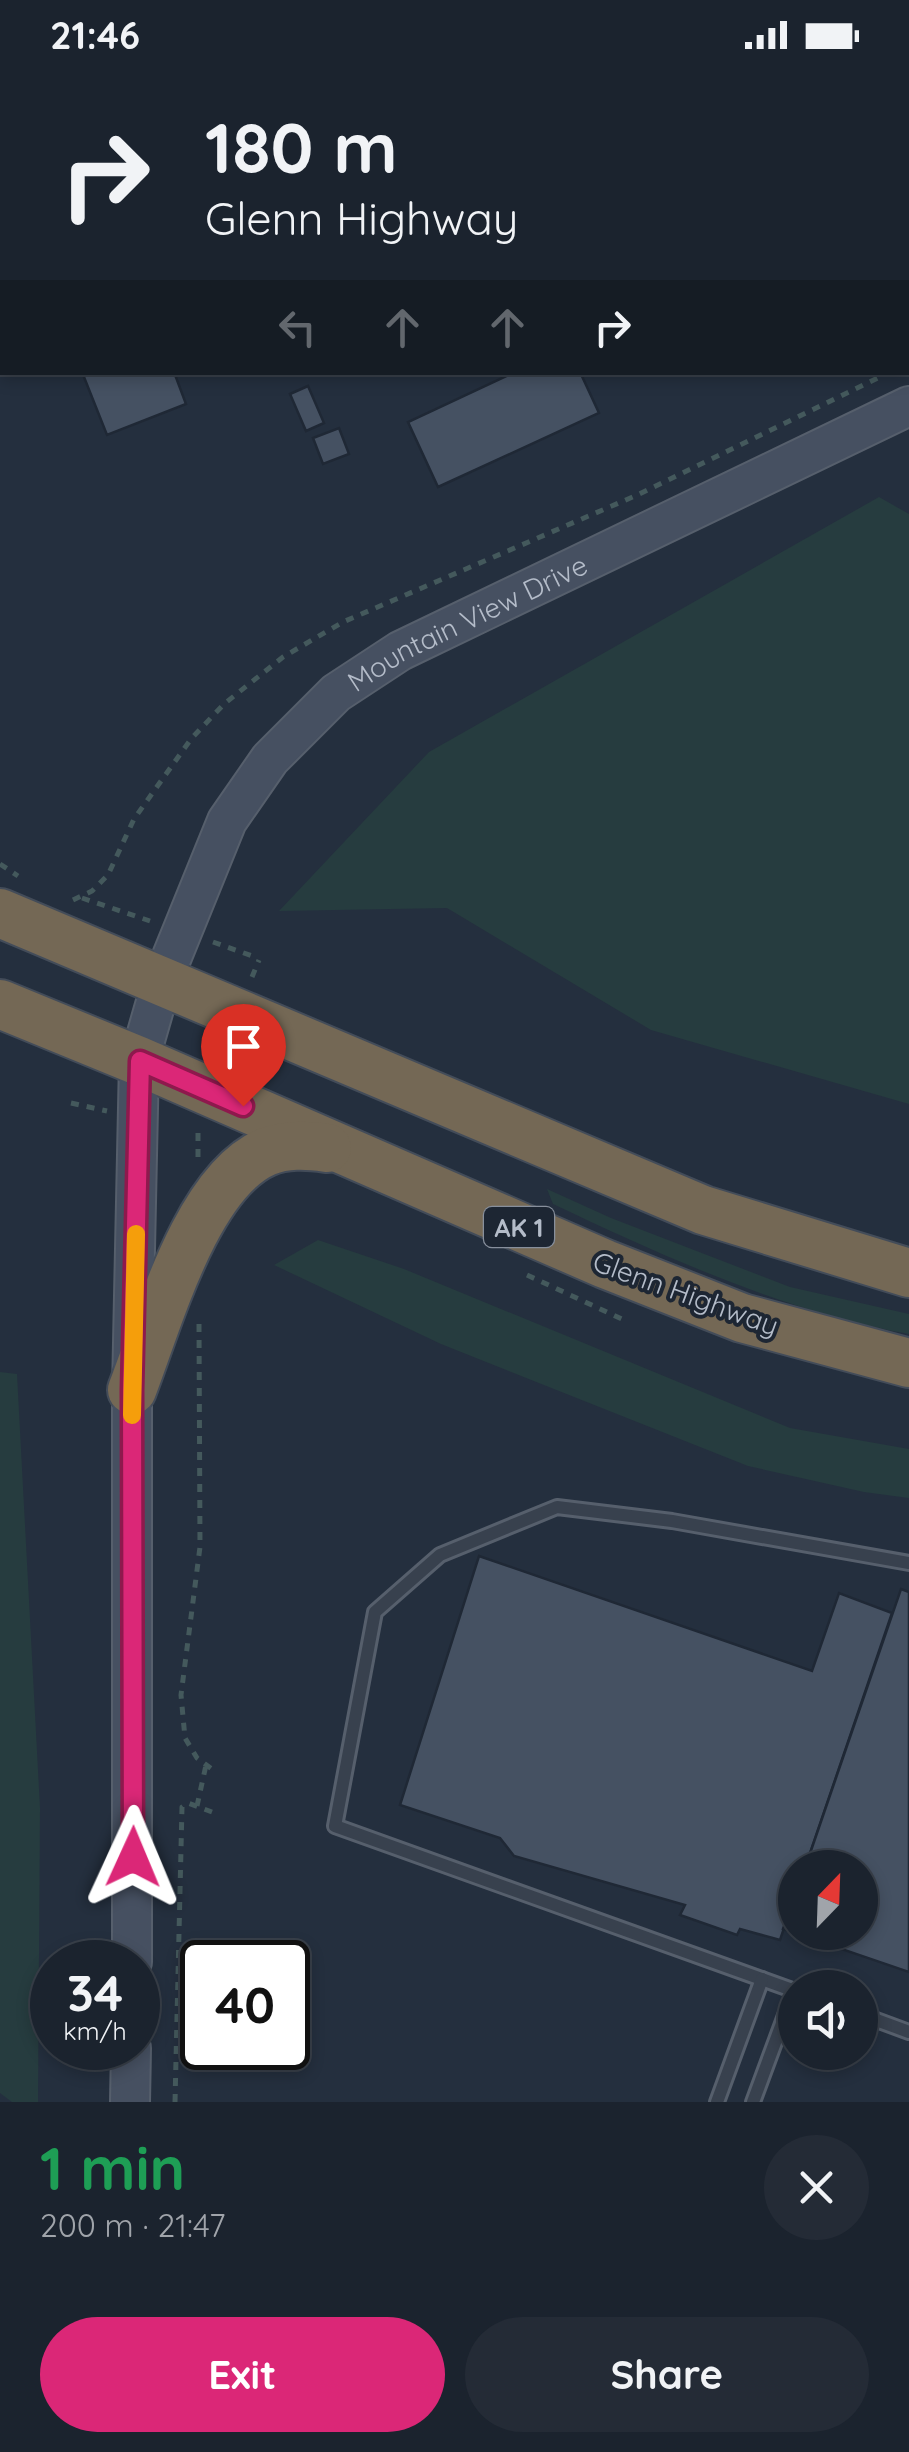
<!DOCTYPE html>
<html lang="en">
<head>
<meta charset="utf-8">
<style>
	:root { --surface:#1b232e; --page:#242b36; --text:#f1f3f6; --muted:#a0a4aa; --line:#39404a; --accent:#db2777 }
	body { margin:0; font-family:Quicksand,sans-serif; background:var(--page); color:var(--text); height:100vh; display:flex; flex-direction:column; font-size:38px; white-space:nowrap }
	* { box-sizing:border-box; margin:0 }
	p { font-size:32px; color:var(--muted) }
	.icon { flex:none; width:55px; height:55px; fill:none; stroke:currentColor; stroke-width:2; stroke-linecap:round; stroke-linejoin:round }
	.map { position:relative; height:2032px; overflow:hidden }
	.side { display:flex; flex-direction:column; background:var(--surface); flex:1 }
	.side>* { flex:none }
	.top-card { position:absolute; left:0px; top:0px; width:910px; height:305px; box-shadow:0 5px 15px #0003,0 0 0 2px var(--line); background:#1b232e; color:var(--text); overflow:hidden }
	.needle { width:65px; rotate:23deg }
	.tools { position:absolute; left:778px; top:1780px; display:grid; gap:20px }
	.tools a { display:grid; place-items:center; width:100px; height:100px; border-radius:50%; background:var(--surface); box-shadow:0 5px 15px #0003,0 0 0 2px var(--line); font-size:50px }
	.speed { position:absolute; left:30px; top:1870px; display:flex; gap:20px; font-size:50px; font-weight:700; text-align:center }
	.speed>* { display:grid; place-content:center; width:130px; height:130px; border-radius:50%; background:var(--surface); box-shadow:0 5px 15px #0003,0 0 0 2px var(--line); line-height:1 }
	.speed small { font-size:25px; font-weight:400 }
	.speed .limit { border:5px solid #111; border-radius:15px; background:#fff; color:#111 }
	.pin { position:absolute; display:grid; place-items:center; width:85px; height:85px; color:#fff; margin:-102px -42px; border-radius:50% 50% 50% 0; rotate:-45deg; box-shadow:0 0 10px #0007 }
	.pin .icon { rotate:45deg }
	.me { position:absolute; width:110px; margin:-55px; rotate:1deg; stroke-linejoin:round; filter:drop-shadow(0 0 8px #0008) }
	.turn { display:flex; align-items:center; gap:35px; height:210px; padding:0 40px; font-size:45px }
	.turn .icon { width:130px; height:130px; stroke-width:2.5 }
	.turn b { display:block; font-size:70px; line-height:85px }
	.lanes { display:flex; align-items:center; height:95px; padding:0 40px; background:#0003; justify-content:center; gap:50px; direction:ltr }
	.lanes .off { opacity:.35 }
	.round { display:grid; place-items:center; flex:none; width:105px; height:105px; border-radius:52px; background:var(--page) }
	.headline { display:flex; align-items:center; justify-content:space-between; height:170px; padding:0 40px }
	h1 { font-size:60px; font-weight:800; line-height:75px; color:#1e9e55 }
	.button { display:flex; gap:20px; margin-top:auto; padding:20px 40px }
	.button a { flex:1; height:115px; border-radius:60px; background:var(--accent); color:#fff; font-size:40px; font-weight:800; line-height:115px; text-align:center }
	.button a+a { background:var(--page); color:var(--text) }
	.status { display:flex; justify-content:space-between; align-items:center; height:70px; padding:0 50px; background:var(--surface); direction:ltr }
	.status svg { height:28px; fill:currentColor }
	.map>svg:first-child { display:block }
	.green { fill:#263c3f }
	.building { fill:#455162; stroke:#1f2835; stroke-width:2.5 }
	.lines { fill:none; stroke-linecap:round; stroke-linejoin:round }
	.lane-casing { stroke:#565f6c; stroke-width:18 }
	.street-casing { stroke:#565f6c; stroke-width:30 }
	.secondary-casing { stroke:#565f6c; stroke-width:42 }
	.highway-casing { stroke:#434c59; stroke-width:52 }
	.path { stroke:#44595c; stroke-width:5; stroke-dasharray:8 8; stroke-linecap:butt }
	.lane { stroke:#38414e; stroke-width:12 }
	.street { stroke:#38414e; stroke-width:25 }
	.secondary { stroke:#465061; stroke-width:38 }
	.highway { stroke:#746855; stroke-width:48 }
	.route-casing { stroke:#8e194d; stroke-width:25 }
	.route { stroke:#db2777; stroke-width:18 }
	.slow { stroke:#f59e0b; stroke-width:18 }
	.labels { text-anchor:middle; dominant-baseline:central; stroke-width:8; stroke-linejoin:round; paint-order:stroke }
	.shield { fill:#1d2633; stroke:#878f9c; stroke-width:2.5 }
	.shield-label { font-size:25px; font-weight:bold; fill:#b4bcc9 }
	.street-label { font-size:28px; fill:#b4bcc9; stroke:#1d2633 }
</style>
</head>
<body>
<div class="status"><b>21:46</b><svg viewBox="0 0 49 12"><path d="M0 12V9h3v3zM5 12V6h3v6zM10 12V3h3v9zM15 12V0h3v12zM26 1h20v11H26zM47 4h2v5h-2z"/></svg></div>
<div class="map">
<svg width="909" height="2032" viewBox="0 0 909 2032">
	<rect width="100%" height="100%" fill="#242f3e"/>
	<!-- green -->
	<g class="green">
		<path d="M879 427 909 444V1034L651 960 447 838 279 841 429 682Z"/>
		<path d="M547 1119 611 1148 790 1217 909 1244V1264C784 1241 667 1188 553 1134Z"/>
		<path d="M318 1170 404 1199 790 1358 909 1379V1428L864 1422 748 1396 441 1274 274 1195Z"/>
		<path d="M0 1302 17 1304 40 1738 38 2032H12L0 2023Z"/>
	</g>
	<!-- building -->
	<g class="building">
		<path d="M82 302H174L186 334 107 365Z"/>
		<path d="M515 302H580L599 343 438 417 408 352Z"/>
		<path d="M308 316 324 353 306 361 290 324Z"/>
		<path d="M339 358 349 384 323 394 313 368Z"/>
		<path d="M479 1486 812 1601 839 1523 892 1543 805 1798H795V1826L780 1870 740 1859 737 1865 680 1845 685 1835 514 1786 500 1768 400 1735Z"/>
		<path d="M901 1519 909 1522V1902L783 1859 795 1826V1862H860V1798H805Z"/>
	</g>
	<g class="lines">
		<!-- lane casing -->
		<g class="lane-casing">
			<g id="lane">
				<path d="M909 226V229"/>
				<path d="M795 1921 335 1756 375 1542 440 1485 557 1437 672 1451 909 1493"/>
				<path d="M860 1944 909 1962"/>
				<path d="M717 2032 762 1909"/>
				<path d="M753 2032 794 1921"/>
			</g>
		</g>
		<!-- street casing -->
		<g class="street-casing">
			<g id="street">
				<path d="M85 2V0"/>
				<path d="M0 188 2 186"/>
			</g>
		</g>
		<!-- secondary casing -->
		<g class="secondary-casing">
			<g id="secondary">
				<path id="s1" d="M132 1892V1320L139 991 162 911 227 751 270 689 336 623 400 581 909 336"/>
				<path d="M130 2032 131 1978"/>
			</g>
		</g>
		<!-- highway casing -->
		<g class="highway-casing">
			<g id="highway">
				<path d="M0 843 703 1140 909 1203"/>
				<path d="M0 934 139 991 605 1194 742 1248 909 1293"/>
				<path d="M132 1320C158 1253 196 1112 266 1082 286 1074 306 1075 327 1078"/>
			</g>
		</g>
		<!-- path -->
		<g class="path">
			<path d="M908 294 909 293"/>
			<path d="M0 794 18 806"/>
			<path d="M82 828 150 851"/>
			<path d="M73 830 92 821 108 805 134 749 191 669 224 634 283 587 343 552 635 426 890 302"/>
			<path d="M213 872 255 887"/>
			<path d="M252 907 259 890"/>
			<path d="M71 1033 107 1041"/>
			<path d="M198 1087V1058"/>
			<path d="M527 1205 624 1250"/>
			<path d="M199 1254 200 1477 181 1625 185 1668 197 1688 217 1703"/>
			<path d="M197 1736 206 1695"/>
			<path d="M175 2032 182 1737 188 1733 212 1742"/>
		</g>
		<!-- lane -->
		<use href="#lane" class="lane"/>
		<!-- street -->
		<use href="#street" class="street"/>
		<!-- secondary -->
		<use href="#secondary" class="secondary"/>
		<!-- highway -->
		<use href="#highway" class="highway"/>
	</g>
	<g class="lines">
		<!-- route casing -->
		<g class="route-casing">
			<path id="route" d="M133 1787 132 1320 140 991 243 1036"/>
		</g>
		<!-- route -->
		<use href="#route" class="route"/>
		<!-- slow -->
		<path class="slow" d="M132 1345 136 1164"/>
	</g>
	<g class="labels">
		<!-- shield labels -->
		<rect class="shield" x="484" y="1137" width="70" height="40" rx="8"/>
		<g class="shield-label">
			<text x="519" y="1157">AK 1</text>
		</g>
		<!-- street labels -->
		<g class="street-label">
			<text stroke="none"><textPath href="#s1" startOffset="1475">Mountain View Drive</textPath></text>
			<text transform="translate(686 1223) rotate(20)">Glenn Highway</text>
		</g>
	</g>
</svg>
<div class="tools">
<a><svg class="needle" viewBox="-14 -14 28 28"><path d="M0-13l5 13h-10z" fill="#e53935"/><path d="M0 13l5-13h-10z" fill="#a0a4aa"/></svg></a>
<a><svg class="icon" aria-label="sound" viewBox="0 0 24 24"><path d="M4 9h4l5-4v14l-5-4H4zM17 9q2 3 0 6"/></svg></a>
</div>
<div class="speed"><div>34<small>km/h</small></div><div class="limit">40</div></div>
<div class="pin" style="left:243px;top:1036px;background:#d93025"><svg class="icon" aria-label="arrive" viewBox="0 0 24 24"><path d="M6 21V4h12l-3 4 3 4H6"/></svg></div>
<svg class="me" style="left:133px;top:1787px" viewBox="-20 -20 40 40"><path d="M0-17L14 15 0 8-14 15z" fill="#db2777" stroke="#fff" stroke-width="4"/></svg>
<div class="top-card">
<div class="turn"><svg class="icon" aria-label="right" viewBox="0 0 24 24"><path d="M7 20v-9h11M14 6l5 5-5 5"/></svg><div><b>180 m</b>Glenn Highway</div></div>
<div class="lanes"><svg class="icon off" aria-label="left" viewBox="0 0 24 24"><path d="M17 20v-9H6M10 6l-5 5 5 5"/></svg><svg class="icon off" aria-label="ahead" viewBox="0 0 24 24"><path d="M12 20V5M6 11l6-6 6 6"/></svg><svg class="icon off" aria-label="ahead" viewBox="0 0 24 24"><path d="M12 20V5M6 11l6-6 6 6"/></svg><svg class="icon" aria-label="right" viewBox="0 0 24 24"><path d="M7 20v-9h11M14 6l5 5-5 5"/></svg></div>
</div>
</div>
<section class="side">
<div class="headline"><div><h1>1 min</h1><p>200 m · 21:47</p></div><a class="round"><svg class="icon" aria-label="close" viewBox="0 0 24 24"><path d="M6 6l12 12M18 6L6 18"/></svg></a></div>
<div class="button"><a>Exit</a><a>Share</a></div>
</section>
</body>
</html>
